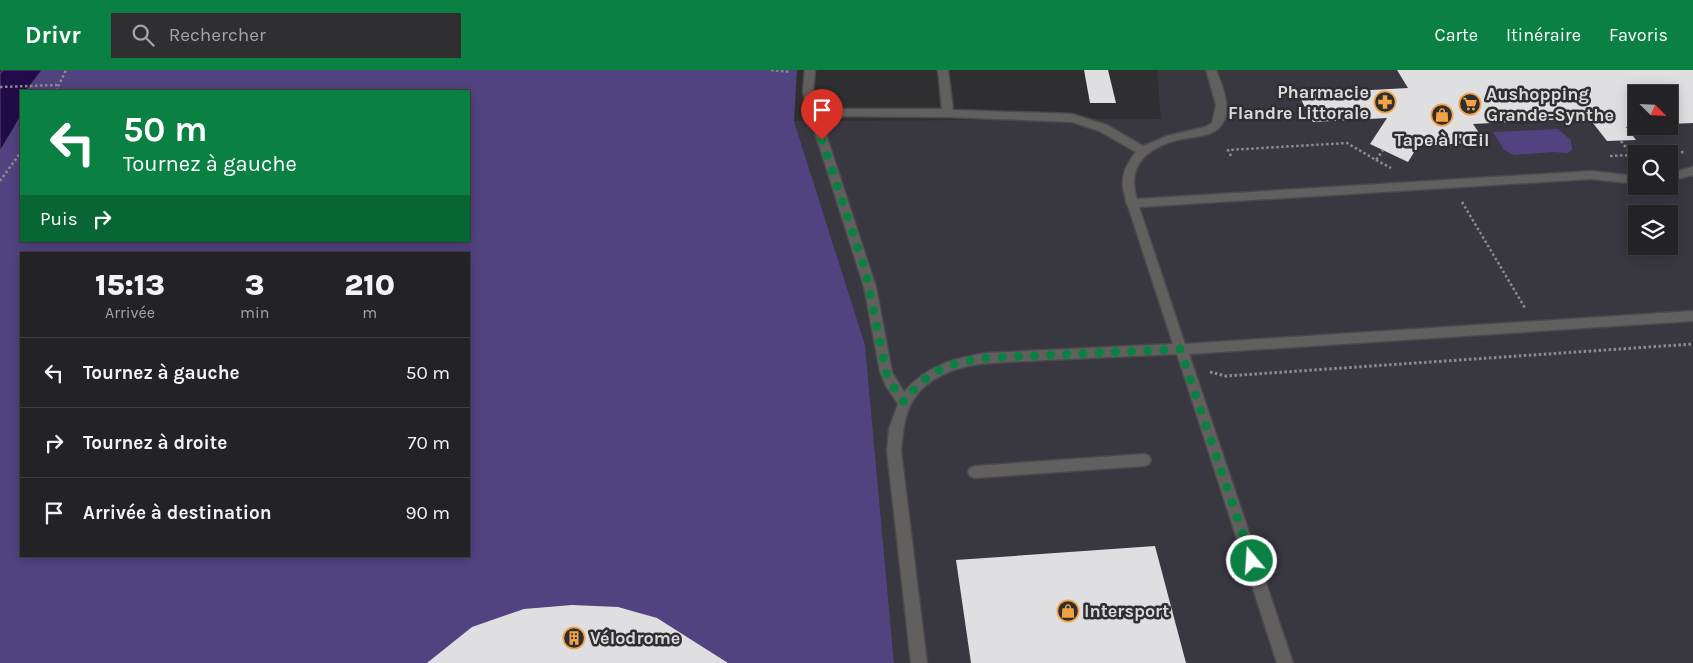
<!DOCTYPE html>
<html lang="fr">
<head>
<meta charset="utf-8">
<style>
	:root { --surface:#232325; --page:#2f2f32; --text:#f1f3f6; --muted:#a3a4a7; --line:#404042; --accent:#0b8043 }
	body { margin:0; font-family:Karla,sans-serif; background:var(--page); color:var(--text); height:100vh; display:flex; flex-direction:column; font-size:19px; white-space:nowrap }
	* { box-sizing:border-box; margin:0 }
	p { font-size:16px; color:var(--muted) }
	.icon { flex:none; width:28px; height:28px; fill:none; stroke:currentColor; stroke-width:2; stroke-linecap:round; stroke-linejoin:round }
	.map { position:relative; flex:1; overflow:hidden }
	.details { position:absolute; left:20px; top:182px; width:450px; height:305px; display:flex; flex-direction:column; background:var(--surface); border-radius:0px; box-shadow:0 2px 12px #0003,0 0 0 1px var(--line) }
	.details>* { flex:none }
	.banner { position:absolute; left:20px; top:20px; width:450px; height:152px; border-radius:0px; box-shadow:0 2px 12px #0003,0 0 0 1px var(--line); background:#0b8043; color:#fff; overflow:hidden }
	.needle { width:32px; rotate:114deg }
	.fabs { position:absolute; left:1628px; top:15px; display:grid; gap:10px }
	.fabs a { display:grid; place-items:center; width:50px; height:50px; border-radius:0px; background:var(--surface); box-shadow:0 2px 12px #0003,0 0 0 1px var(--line); font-size:25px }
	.pin { position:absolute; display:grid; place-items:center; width:42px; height:42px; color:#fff; margin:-51px -21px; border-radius:50% 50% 50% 0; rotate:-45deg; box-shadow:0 0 5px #0007 }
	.pin .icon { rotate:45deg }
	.me { position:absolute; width:55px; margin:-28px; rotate:342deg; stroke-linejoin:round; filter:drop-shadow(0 0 4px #0008) }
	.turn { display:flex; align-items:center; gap:18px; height:105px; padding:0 20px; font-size:22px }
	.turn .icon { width:65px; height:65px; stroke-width:2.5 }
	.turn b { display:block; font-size:35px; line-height:42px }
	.then { display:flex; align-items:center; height:48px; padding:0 20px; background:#0003; gap:10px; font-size:19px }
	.eta { display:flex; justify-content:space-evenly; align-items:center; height:85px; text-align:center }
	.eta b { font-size:30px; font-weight:800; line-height:35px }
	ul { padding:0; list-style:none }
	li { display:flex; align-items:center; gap:15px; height:70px; padding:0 20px; border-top:1px solid var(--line) }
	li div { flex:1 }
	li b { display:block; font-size:19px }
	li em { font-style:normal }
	header { display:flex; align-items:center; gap:30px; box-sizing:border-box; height:70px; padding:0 25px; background:var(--accent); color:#fff }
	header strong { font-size:24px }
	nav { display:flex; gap:28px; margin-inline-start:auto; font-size:18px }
	.search { width:350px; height:45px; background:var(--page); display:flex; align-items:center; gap:12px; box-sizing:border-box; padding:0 18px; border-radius:0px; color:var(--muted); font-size:19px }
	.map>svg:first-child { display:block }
	.built { fill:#393740; fill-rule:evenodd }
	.green { fill:#514380; fill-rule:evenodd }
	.water { fill:#210c49; stroke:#584a75 }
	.building { fill:#dfdee1 }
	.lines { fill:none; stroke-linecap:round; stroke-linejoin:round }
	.minor-casing { stroke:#4a4a4c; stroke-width:3 }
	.path-far1 { stroke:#8c8c8e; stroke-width:2.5; stroke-dasharray:2.5 2.5; stroke-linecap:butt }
	.path { stroke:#8c8c8e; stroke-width:3; stroke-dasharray:2.5 2.5; stroke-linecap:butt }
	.minor { fill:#61605f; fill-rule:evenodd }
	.route { stroke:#0b8043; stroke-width:9; stroke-dasharray:0 16.2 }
	.labels { text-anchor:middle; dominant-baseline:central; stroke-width:5; stroke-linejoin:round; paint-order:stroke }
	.poi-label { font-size:18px; font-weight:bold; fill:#dadadc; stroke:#2f2f31; text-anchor:start }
</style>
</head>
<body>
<header>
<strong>Drivr</strong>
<div class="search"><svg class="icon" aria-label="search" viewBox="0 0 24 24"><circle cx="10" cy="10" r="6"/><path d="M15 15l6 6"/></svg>Rechercher</div>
<nav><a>Carte</a><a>Itinéraire</a><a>Favoris</a></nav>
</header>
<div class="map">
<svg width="1693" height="593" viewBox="0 0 1693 593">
	<rect width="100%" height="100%" fill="#2f2f31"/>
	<!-- built -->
	<path class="built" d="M1157 0H1693V593H894L865 275 794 51 1161 49ZM1636 24H1669V56H1636ZM1636 84H1669V116H1636ZM1636 144H1669V176H1636Z"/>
	<!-- green -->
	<g class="green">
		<path d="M42 0H797L794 51 865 275 894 593H0V81L21 46V171H469V21H26ZM21 184H469V486H21Z"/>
		<path d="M1558 59 1571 70 1572 80 1568 83 1553 82 1514 85 1504 80 1493 62Z"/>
	</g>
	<!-- water -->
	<path class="water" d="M3 0H42L26 21H21V46L0 81V4Z"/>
	<!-- building -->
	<g class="building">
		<path d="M1084 0H1108L1116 33H1090Z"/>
		<path d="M1397 0H1693V53L1669 54V24H1636V56L1626 57 1636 70 1607 71 1589 48 1473 54 1485 72 1418 76 1408 92 1370 74 1387 48 1313 52 1298 24 1408 18Z"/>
		<path d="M1155 476 1186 593H971L956 490Z"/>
		<path d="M572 535 618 537 657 548 728 593H427L472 557 524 539Z"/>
	</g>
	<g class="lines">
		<!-- minor casing -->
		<g class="minor-casing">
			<g id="minor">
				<path d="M805 0H815L813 21 818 39H942L938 0H948L953 40 1072 44 1107 55 1143 76 1167 66 1205 57 1212 53 1216 35 1206 0H1216C1223 17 1234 43 1219 58 1211 66 1193 67 1182 69 1151 76 1125 93 1137 129L1591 101 1636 106V114L1591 109 1139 137 1185 274 1693 241V251L1189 284 1293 593H1277L1177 284C1133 286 1090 288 1047 290 1020 292 993 291 967 296 951 300 935 307 923 318 905 335 903 358 901 381L927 593H911L887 381 889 359 898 334 886 316 880 302 864 217 805 31 803 21ZM820 46 948 47 1072 52 1099 61 1136 82C1125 95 1119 109 1125 126 1126 131 1125 132 1128 136L1173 274 987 283C954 288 926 296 904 322L892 302 876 217Z"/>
				<path d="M1693 97V105L1669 111V103Z"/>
				<path d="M1144 384 1149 386 1151 390 1149 394 1144 396 975 408 970 406 968 402 970 398 975 396Z"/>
			</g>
		</g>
		<!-- path-far1 -->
		<g class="path-far1">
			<path d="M771 0 791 2"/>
			<path d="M0 17 58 15"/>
			<path d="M56 21 66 0"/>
			<path d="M1621 71 1632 85"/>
			<path d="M1651 84 1685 82"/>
			<path d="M1231 86 1228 80 1347 73 1376 90 1383 80"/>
			<path d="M1610 86 1636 85"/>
			<path d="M1376 90 1391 98"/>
			<path d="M0 111 21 82"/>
			<path d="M1462 132 1525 238"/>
		</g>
		<!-- path -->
		<path class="path" d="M1210 302 1226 306 1693 274"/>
		<!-- minor -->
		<use href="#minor" class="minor"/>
	</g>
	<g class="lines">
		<!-- route -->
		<path class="route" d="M822 70 866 203 886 302 890 312 904 332C927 301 949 292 987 288L1180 279 1252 491"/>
	</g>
	<!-- icons -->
	<defs>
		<g id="pharmacy-ring" transform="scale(1.125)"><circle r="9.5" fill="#2f2f31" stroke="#f4a344" stroke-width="1.5"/><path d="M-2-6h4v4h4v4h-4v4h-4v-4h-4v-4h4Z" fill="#f4a344"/></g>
		<g id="supermarket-ring" transform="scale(1.125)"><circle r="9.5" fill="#2f2f31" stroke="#f4a344" stroke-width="1.5"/><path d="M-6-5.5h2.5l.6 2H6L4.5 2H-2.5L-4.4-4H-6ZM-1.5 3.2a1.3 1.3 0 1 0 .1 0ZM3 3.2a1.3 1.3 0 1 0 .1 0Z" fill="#f4a344"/></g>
		<g id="shop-ring" transform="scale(1.125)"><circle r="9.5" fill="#2f2f31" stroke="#f4a344" stroke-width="1.5"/><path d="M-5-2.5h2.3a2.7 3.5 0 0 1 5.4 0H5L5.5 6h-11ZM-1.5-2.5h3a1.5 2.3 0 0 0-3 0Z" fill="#f4a344"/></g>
		<g id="building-ring" transform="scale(1.125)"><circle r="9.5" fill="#2f2f31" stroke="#f4a344" stroke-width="1.5"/><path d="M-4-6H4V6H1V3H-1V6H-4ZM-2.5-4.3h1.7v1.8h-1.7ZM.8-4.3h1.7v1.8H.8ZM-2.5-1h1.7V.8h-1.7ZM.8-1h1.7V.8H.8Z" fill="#f4a344"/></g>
	</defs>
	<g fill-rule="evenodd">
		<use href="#pharmacy-ring" x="1385" y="32"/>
		<use href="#supermarket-ring" x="1470" y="34"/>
		<use href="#shop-ring" x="1442" y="45"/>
		<use href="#shop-ring" x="1068" y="541"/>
		<use href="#building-ring" x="574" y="568"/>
	</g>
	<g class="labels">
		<!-- poi labels -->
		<g class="poi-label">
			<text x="1369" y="22" text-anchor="end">Pharmacie<tspan x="1369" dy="21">Flandre Littorale</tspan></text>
			<text x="1486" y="24">Aushopping<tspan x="1486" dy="21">Grande-Synthe</tspan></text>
			<text x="1442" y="70" text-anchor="middle">Tape à l'Œil</text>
			<text x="1084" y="541">Intersport</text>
			<text x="590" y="568">Vélodrome</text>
		</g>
	</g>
</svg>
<div class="fabs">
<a><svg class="needle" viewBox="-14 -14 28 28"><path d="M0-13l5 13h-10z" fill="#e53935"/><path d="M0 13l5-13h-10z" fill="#a3a4a7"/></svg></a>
<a><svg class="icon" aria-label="search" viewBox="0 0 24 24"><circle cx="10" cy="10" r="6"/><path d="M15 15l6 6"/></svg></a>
<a><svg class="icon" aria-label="layers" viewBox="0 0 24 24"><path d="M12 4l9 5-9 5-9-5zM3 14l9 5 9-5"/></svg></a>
</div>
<div class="pin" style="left:822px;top:70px;background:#d93025"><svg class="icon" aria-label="arrive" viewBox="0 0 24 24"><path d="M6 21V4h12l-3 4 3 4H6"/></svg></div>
<svg class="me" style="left:1252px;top:491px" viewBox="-20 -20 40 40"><circle r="17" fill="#0b8043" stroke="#fff" stroke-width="3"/><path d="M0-11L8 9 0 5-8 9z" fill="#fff"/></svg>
<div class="banner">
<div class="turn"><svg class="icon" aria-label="left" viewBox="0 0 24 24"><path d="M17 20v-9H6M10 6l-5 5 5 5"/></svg><div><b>50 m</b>Tournez à gauche</div></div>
<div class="then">Puis<svg class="icon" aria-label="right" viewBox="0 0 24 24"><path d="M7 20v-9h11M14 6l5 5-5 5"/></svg></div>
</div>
<section class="details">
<div class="eta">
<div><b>15:13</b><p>Arrivée</p></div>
<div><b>3</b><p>min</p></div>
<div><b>210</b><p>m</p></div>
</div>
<ul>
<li><svg class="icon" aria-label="left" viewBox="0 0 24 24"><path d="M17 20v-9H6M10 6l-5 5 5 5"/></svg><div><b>Tournez à gauche</b></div><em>50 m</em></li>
<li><svg class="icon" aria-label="right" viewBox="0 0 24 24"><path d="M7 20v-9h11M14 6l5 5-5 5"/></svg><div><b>Tournez à droite</b></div><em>70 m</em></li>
<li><svg class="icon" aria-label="arrive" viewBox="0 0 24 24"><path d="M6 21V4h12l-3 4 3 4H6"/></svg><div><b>Arrivée à destination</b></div><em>90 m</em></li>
</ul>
</section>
</div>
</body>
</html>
